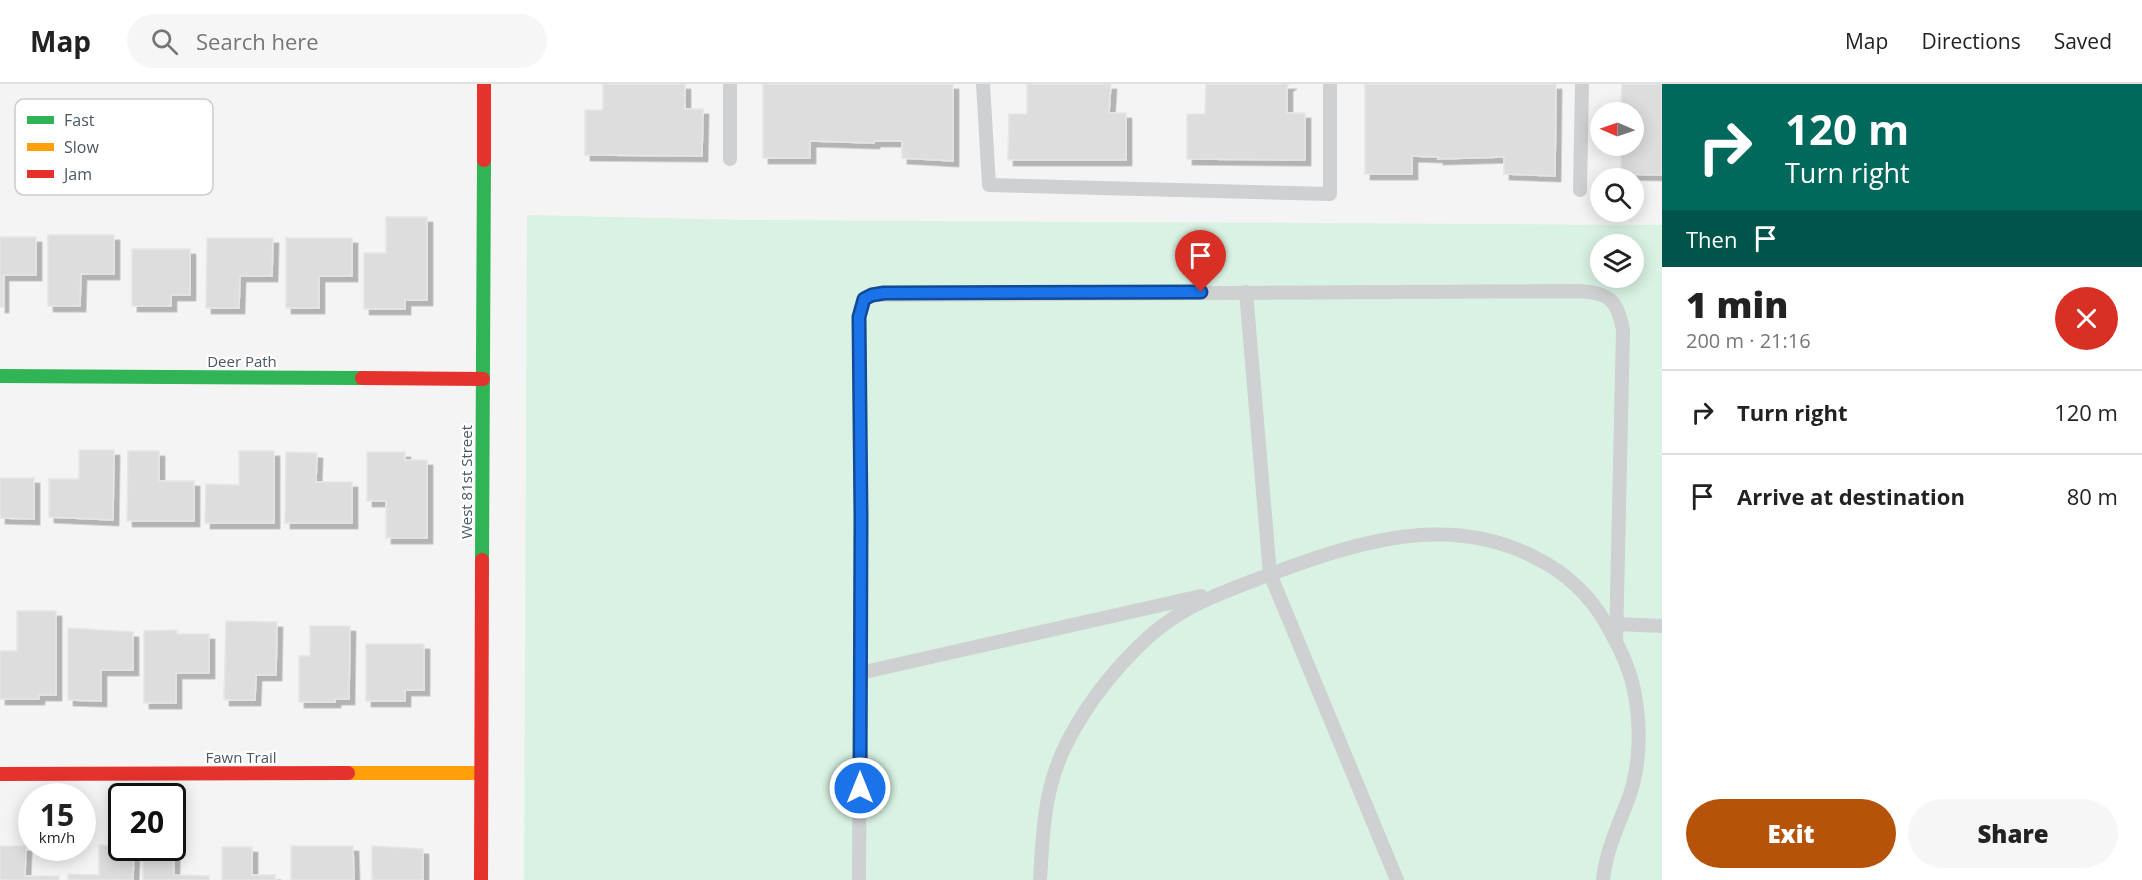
<!DOCTYPE html>
<html lang="en">
<head>
<meta charset="utf-8">
<style>
	:root { --surface:#fff; --page:#f6f6f6; --text:#222; --muted:#767676; --line:#e0e0e0; --accent:#b45309 }
	body { margin:0; font-family:"Open Sans",sans-serif; background:var(--page); color:var(--text); height:100vh; display:flex; flex-direction:column; font-size:22px; white-space:nowrap }
	* { box-sizing:border-box; margin:0 }
	p { font-size:20px; color:var(--muted) }
	.icon { flex:none; width:33px; height:33px; fill:none; stroke:currentColor; stroke-width:2; stroke-linecap:round; stroke-linejoin:round }
	.map { position:relative; flex:1; overflow:hidden }
	.panel { display:flex; flex-direction:column; background:var(--surface); width:480px }
	.panel>* { flex:none }
	.guide { background:#00695c; color:#fff; overflow:hidden }
	.needle { width:39px; rotate:272deg }
	.buttons { position:absolute; left:1590px; top:18px; display:grid; gap:12px }
	.buttons a { display:grid; place-items:center; width:54px; height:54px; border-radius:50%; background:var(--surface); box-shadow:0 3px 15px #0003; font-size:30px }
	.speed { position:absolute; left:18px; top:699px; display:flex; gap:12px; font-size:30px; font-weight:700; text-align:center }
	.speed>* { display:grid; place-content:center; width:78px; height:78px; border-radius:50%; background:var(--surface); box-shadow:0 3px 15px #0003; line-height:1 }
	.speed small { font-size:15px; font-weight:400 }
	.speed .limit { border:3px solid #111; border-radius:9px; background:#fff; color:#111 }
	.pin { position:absolute; display:grid; place-items:center; width:51px; height:51px; color:#fff; margin:-62px -26px; border-radius:50% 50% 50% 0; rotate:-45deg; box-shadow:0 0 6px #0007 }
	.pin .icon { rotate:45deg }
	.me { position:absolute; width:66px; margin:-33px; rotate:0deg; stroke-linejoin:round; filter:drop-shadow(0 0 4px #0008) }
	.turn { display:flex; align-items:center; gap:21px; height:126px; padding:0 24px; font-size:27px }
	.turn .icon { width:78px; height:78px; stroke-width:2.5 }
	.turn b { display:block; font-size:42px; line-height:51px }
	.then { display:flex; align-items:center; height:57px; padding:0 24px; background:#0003; gap:12px; font-size:22px }
	.round { display:grid; place-items:center; flex:none; width:63px; height:63px; border-radius:32px; background:var(--page) }
	.overview { display:flex; align-items:center; justify-content:space-between; height:102px; padding:0 24px }
	h1 { font-size:36px; font-weight:800; line-height:45px }
	.action { display:flex; gap:12px; margin-top:auto; padding:12px 24px }
	.action a { flex:1; height:69px; border-radius:36px; background:var(--accent); color:#fff; font-size:24px; font-weight:800; line-height:69px; text-align:center }
	.action a+a { background:var(--page); color:var(--text) }
	ul { padding:0; list-style:none }
	li { display:flex; align-items:center; gap:18px; height:84px; padding:0 24px; border-top:2px solid var(--line) }
	li div { flex:1 }
	li b { display:block; font-size:22px }
	li em { font-style:normal }
	header { display:flex; align-items:center; gap:36px; box-sizing:border-box; height:84px; padding:0 30px; background:var(--surface); border-bottom:2px solid var(--line) }
	header strong { font-size:28px }
	nav { display:flex; gap:33px; margin-inline-start:auto; font-size:21px }
	.search { width:420px; height:54px; background:var(--page); display:flex; align-items:center; gap:15px; box-sizing:border-box; padding:0 21px; border-radius:33px; color:var(--muted); font-size:22px }
	main { display:flex; flex:1; min-height:0 }
	.map>svg:first-child { display:block }
	.green { fill:#d9f2e3; fill-rule:evenodd }
	.building { fill:#ddddde; stroke:#e5e6e7; stroke-width:1.5; filter:url(#shadow) }
	.lines { fill:none; stroke-linecap:round; stroke-linejoin:round }
	.lane { stroke:#ced0d2; stroke-width:14 }
	.fast { stroke:#30b455; stroke-width:14 }
	.slow { stroke:#ff9f0a; stroke-width:14 }
	.jam { stroke:#e5322d; stroke-width:14 }
	.route-casing { stroke:#114b97; stroke-width:15 }
	.route { stroke:#1a73e8; stroke-width:10 }
	.labels { text-anchor:middle; dominant-baseline:central; stroke-width:4.5; stroke-linejoin:round; paint-order:stroke }
	.street-label { font-size:15px; fill:#4a5661; stroke:#fff }
	.key { fill:#fff; stroke:#c9ccd0; stroke-width:1.5 }
	.key-label { font-size:16px; fill:#4a5661 }
</style>
</head>
<body>
<header>
<strong>Map</strong>
<div class="search"><svg class="icon" aria-label="search" viewBox="0 0 24 24"><circle cx="10" cy="10" r="6"/><path d="M15 15l6 6"/></svg>Search here</div>
<nav><a>Map</a><a>Directions</a><a>Saved</a></nav>
</header>
<main>
<div class="map">
<svg width="1662" height="796" viewBox="0 0 1662 796">
	<defs>
		<filter id="shadow"><feDropShadow dx="5.5" dy="5.5" stdDeviation="0" flood-color="#0004"/></filter>
	</defs>
	<rect width="100%" height="100%" fill="#f4f4f4"/>
	<!-- green -->
	<path class="green" d="M527 131 746 136 1662 141V796H524ZM1600 160H1634V194H1600Z"/>
	<!-- building -->
	<g class="building">
		<path d="M603 0H685V25H703L702 72 585 71V26H603Z"/>
		<path d="M763 0H953V77L902 74V57H874V59L810 57V74H763Z"/>
		<path d="M1027 0H1111L1109 29H1126V76H1008L1009 30H1027Z"/>
		<path d="M1206 0H1290L1287 2V29H1305V76L1187 75V30H1205Z"/>
		<path d="M1365 0H1556L1555 92 1504 90V73L1438 75 1439 73 1412 72V90H1365Z"/>
		<path d="M1622 0H1662V91L1621 90V62H1634V28H1621Z"/>
		<path d="M386 133H427V216H405V225H364V169H386Z"/>
		<path d="M48 151H114V190H81L80 222H48Z"/>
		<path d="M0 153H36V191H3V223H0Z"/>
		<path d="M207 154H273L272 192H240L239 224H206Z"/>
		<path d="M286 154H352V192H319V224H286Z"/>
		<path d="M132 165H190V211H171V222H132Z"/>
		<path d="M79 366H114L113 436 49 433V395H79Z"/>
		<path d="M128 367H159V397H194V437H127Z"/>
		<path d="M239 367H274V439H205L206 400 239 401Z"/>
		<path d="M286 368 317 369 316 398H352V439H285Z"/>
		<path d="M367 368H405V376H427V454H386V417H367Z"/>
		<path d="M0 394H34V435L0 434Z"/>
		<path d="M17 527H56V611H39V615H0V567H17Z"/>
		<path d="M226 537 277 538 276 591H256L255 616H224Z"/>
		<path d="M310 542H350L349 615H335V618H299V572H310Z"/>
		<path d="M68 544 133 548V586H101V617L68 616Z"/>
		<path d="M177 546V550H209V589H176V619H144V547Z"/>
		<path d="M366 560H424V606H405V617H366Z"/>
		<path d="M99 761 134 764 133 796H68V790L99 791Z"/>
		<path d="M174 761V791L209 792V796H143V764Z"/>
		<path d="M0 762H26L25 792H59V796H0Z"/>
		<path d="M291 762H353L354 796H291Z"/>
		<path d="M372 762 423 765V796H372Z"/>
		<path d="M222 763H252V791H275V796H222Z"/>
	</g>
	<g class="lines">
		<!-- lane -->
		<g class="lane">
			<path d="M983 0 989 101 1330 110V0"/>
			<path d="M730 75V0"/>
			<path d="M1580 106 1582 0"/>
			<path d="M1246 208 1270 490 1397 796"/>
			<path d="M1617 540 1662 542"/>
			<path d="M860 589 1201 512"/>
			<path d="M859 796 861 433 859 233 864 215 872 211 1579 207C1610 209 1617 216 1623 246L1616 559"/>
			<path d="M1040 796C1042 765 1043 732 1051 701 1063 653 1099 602 1134 567 1176 523 1216 511 1271 490 1357 458 1449 428 1536 474 1566 489 1588 509 1605 538 1617 559 1629 581 1634 606 1641 641 1641 681 1628 716 1618 742 1606 767 1603 796"/>
		</g>
		<!-- fast -->
		<g class="fast">
			<path d="M0 292 362 294"/>
			<path d="M482 476 484 76"/>
		</g>
		<!-- slow -->
		<path class="slow" d="M348 689H481"/>
		<!-- jam -->
		<g class="jam">
			<path d="M484 76V0"/>
			<path d="M362 294 483 295"/>
			<path d="M0 690 348 689"/>
			<path d="M481 796 482 476"/>
		</g>
	</g>
	<g class="lines">
		<!-- route casing -->
		<g class="route-casing">
			<path id="route" d="M860 704 861 433 859 233 864 215 872 211 884 209 1201 208"/>
		</g>
		<!-- route -->
		<use href="#route" class="route"/>
	</g>
	<g class="labels">
		<!-- street labels -->
		<g class="street-label">
			<text x="242" y="277">Deer Path</text>
			<text transform="translate(466 398) rotate(-90)">West 81st Street</text>
			<text x="241" y="673">Fawn Trail</text>
		</g>
	</g>
	<!-- legend -->
	<rect x="15" y="15" width="198" height="96" rx="9" class="key"/>
	<rect x="27" y="32" width="27" height="8" fill="#30b455"/>
	<rect x="27" y="59" width="27" height="8" fill="#ff9f0a"/>
	<rect x="27" y="86" width="27" height="8" fill="#e5322d"/>
	<g class="key-label">
		<text x="64" y="42">Fast</text>
		<text x="64" y="69">Slow</text>
		<text x="64" y="96">Jam</text>
	</g>
</svg>
<div class="buttons">
<a><svg class="needle" viewBox="-14 -14 28 28"><path d="M0-13l5 13h-10z" fill="#e53935"/><path d="M0 13l5-13h-10z" fill="#767676"/></svg></a>
<a><svg class="icon" aria-label="search" viewBox="0 0 24 24"><circle cx="10" cy="10" r="6"/><path d="M15 15l6 6"/></svg></a>
<a><svg class="icon" aria-label="layers" viewBox="0 0 24 24"><path d="M12 4l9 5-9 5-9-5zM3 14l9 5 9-5"/></svg></a>
</div>
<div class="speed"><div>15<small>km/h</small></div><div class="limit">20</div></div>
<div class="pin" style="left:1201px;top:208px;background:#d93025"><svg class="icon" aria-label="arrive" viewBox="0 0 24 24"><path d="M6 21V4h12l-3 4 3 4H6"/></svg></div>
<svg class="me" style="left:860px;top:704px" viewBox="-20 -20 40 40"><circle r="17" fill="#1a73e8" stroke="#fff" stroke-width="3"/><path d="M0-11L8 9 0 5-8 9z" fill="#fff"/></svg>
</div>
<section class="panel">
<div class="guide">
<div class="turn"><svg class="icon" aria-label="right" viewBox="0 0 24 24"><path d="M7 20v-9h11M14 6l5 5-5 5"/></svg><div><b>120 m</b>Turn right</div></div>
<div class="then">Then<svg class="icon" aria-label="arrive" viewBox="0 0 24 24"><path d="M6 21V4h12l-3 4 3 4H6"/></svg></div>
</div>
<div class="overview"><div><h1>1 min</h1><p>200 m · 21:16</p></div><a class="round" style="background:#d93025;color:#fff"><svg class="icon" aria-label="close" viewBox="0 0 24 24"><path d="M6 6l12 12M18 6L6 18"/></svg></a></div>
<ul>
<li><svg class="icon" aria-label="right" viewBox="0 0 24 24"><path d="M7 20v-9h11M14 6l5 5-5 5"/></svg><div><b>Turn right</b></div><em>120 m</em></li>
<li><svg class="icon" aria-label="arrive" viewBox="0 0 24 24"><path d="M6 21V4h12l-3 4 3 4H6"/></svg><div><b>Arrive at destination</b></div><em>80 m</em></li>
</ul>
<div class="action"><a>Exit</a><a>Share</a></div>
</section>
</main>
</body>
</html>
